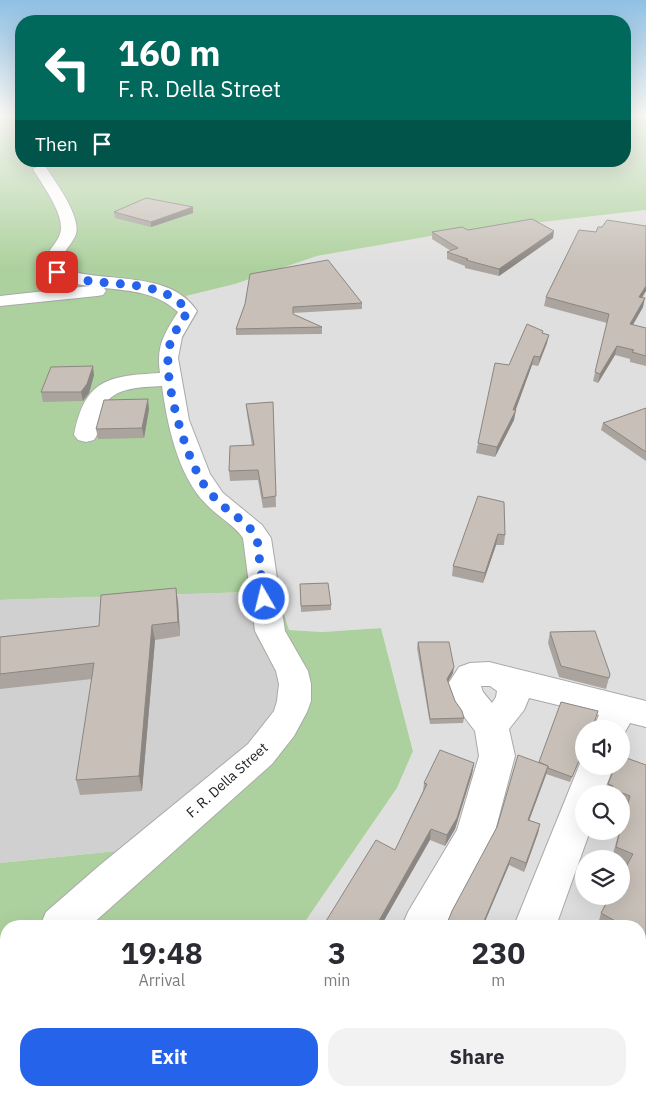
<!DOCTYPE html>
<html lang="en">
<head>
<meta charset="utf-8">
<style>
	:root { --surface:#fff; --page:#f2f2f3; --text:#2b2b33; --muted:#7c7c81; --accent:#2563eb }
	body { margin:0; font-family:"IBM Plex Sans",sans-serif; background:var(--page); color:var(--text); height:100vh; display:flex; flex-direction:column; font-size:19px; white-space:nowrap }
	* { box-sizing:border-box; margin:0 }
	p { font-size:16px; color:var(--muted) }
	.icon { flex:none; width:28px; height:28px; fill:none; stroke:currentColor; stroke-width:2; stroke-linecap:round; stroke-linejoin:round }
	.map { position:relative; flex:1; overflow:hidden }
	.side { position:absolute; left:0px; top:920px; width:646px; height:176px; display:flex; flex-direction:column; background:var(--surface); border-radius:20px 20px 0 0; box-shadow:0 5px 20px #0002 }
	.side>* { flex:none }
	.guide { position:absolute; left:15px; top:15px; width:616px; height:152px; border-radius:20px; box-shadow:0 5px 20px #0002; background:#00695c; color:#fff; overflow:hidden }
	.fabs { position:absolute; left:575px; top:720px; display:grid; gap:10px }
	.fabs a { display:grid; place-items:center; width:55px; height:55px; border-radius:50%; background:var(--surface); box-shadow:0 5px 20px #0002; font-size:25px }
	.pin { position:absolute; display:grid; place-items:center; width:42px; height:42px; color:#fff; margin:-21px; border-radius:10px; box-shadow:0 2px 8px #0006 }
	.me { position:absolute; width:55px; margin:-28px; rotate:352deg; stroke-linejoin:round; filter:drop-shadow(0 0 4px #0008) }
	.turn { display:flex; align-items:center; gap:18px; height:105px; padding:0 20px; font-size:22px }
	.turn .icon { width:65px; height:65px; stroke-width:2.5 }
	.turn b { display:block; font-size:35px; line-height:42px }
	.then { display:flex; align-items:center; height:48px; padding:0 20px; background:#0003; gap:10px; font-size:19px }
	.eta { display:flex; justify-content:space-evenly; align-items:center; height:85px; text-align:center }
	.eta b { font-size:30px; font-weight:800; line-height:35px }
	.cta { display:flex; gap:10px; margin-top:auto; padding:10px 20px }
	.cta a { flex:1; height:58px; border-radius:20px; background:var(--accent); color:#fff; font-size:20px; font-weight:800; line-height:58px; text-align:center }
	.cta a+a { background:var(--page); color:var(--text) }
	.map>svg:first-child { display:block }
	.residential { fill:#e0dfdf; fill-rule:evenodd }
	.religious { fill:#d0d0d0 }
	.forest { fill:#add19e }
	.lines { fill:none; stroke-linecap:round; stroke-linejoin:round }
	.minor-casing { stroke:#a9a9a9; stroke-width:2 }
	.minor { fill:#fff; fill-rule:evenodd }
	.wall { fill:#aba49e }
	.shaded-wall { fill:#8b8681 }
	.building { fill:#c7bfb8; stroke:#8b8681 }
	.route { stroke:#2563eb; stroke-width:9; stroke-dasharray:0 16.2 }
	.labels { text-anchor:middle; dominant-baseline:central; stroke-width:4; stroke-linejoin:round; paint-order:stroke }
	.street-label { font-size:14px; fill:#222; stroke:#fff }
</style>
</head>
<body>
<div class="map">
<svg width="646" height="1096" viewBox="0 0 646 1096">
	<rect width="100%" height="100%" fill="#f2efe9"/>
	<!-- residential -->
	<path class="residential" d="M646 210V1096H207L210 1090H640V926H302L397 788 413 750 381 628 322 632 289 630 267 561 243 514 219 488 199 455 176 379 179 345 193 321 186 296 235 284 317 256 448 233ZM584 729H621V766H584ZM584 794H621V831H584ZM584 859H621V896H584Z"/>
	<!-- religious -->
	<path class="religious" d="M250 592 256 637 276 671 280 694 278 707 267 731 126 850 0 863V600Z"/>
	<!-- forest -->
	<path class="forest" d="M0 114H21V161H625V114H646V210L448 233 317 256 235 284 186 296 198 312 179 345 176 379 199 455 219 488 243 514 267 561 289 630 322 632 381 628 413 751 397 788 302 926H6V1090H210L207 1096H0V863L126 850 250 748 278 707 280 694 276 671 256 637 249 604 250 592 0 600Z"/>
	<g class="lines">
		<!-- minor casing -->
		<g class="minor-casing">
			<g id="minor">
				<path d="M40 165 45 166C55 181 81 216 76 234 73 243 65 249 62 258L64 269C106 284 169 269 197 311L182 337 178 358 189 420 210 474 223 493 262 525 271 538 285 631 308 671 311 684V701L307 712 294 736 272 764 90 926H40L46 912 100 865 248 744 274 711 277 701 279 684 276 671 255 631 243 538C234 525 217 516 206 504 178 476 167 424 162 386 140 387 108 387 101 413 99 422 100 432 94 440L86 442 78 440 74 435C85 379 108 376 160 373 156 346 164 334 178 312 156 292 132 291 104 288L106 291 103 295 97 296 0 306V296L90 286C71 283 46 282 46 258 49 249 57 243 60 234 66 215 42 185 33 169Z"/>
				<path d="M489 662 646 701V727L630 723 621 739V729H593L599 715 529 698 524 710 509 729 515 756 494 835 445 926H402L408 912 457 830 479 756 475 731 456 706 448 684 459 667 470 663ZM481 686H490L497 691 496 697 492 703 483 692Z"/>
				<path d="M583 756 584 766H614L603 794H584V831H590L556 926H514Z"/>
				<path d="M6 962V1011L0 1014V965Z"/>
				<path d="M640 1013 646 1015V1061L640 1059Z"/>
				<path d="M358 1090H410L413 1096H361Z"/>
				<path d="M584 1090H632L629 1096H581Z"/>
			</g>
		</g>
		<!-- minor -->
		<use href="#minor" class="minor"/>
	</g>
	<!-- wall -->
	<g class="wall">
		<path d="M114 212 193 213 151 227 115 218Z"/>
		<path d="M646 226V291L642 297 643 307 633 325 646 328V366L630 362V359L615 355 598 383 593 381 607 323 544 306 546 297 596 232 602 227Z"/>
		<path d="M468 230 553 238 499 276 465 268V266L447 259V252L451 251 432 239V232Z"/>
		<path d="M362 303V309L293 313V314L322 327V334L236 335V329L245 304Z"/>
		<path d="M543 331V333L547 343 538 366 532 365 515 410 514 420 495 457 476 453 478 443 509 365Z"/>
		<path d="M94 375 89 393 83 401 43 402 41 392Z"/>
		<path d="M273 402 276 507 263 508 258 480 230 481 229 471 252 446 247 414 246 404Z"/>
		<path d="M646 408V461L601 430 603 423Z"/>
		<path d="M149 409 144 438 98 439 96 429Z"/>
		<path d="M504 502 505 535 504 545H496L483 583 452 576 453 566Z"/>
		<path d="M300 584 331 605V610L301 612Z"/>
		<path d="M178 602 180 636 155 640 142 791 80 795 76 780 92 679 0 689V637L99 626Z"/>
		<path d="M550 632 610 674 606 689 559 677 548 643Z"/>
		<path d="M418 642 453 673 448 682 455 701 464 718 463 723 430 724 417 648Z"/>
		<path d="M584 729V755L582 754 570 782 546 774 529 820 540 824 538 833 524 872 509 865 483 926H446L539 762Z"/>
		<path d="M474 763 472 774 455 829 445 846 430 840 395 850 423 791 424 783Z"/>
		<path d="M646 765V953L640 949V926H602L598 924 601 913 627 864 621 862V859L612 858 619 831H621V825L626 807 621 805V794H605L608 784Z"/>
		<path d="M423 1090H546L548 1096H435Z"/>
	</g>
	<!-- shaded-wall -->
	<g class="shaded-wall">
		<path d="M193 207V213L151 227V222Z"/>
		<path d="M554 231 553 238 499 276V269Z"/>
		<path d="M646 286V291L637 306 639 297Z"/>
		<path d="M645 298 643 307 628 333 630 324Z"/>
		<path d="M549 335 547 343 538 366 540 357Z"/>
		<path d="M617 346 615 355 598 383 600 374Z"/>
		<path d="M534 356 532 365 515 412 516 410 514 420 495 457 497 447 513 410Z"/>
		<path d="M93 366 94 375 89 393 83 401 81 392Z"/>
		<path d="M148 399 149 409 144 438 142 428Z"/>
		<path d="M498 534 496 545 483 583 485 573Z"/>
		<path d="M176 588 178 602 180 636 178 622Z"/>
		<path d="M152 625 155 640 142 791 139 776Z"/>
		<path d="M454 667 453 673 446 685 447 679Z"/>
		<path d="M474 763 472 774 455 829 445 846 447 835Z"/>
		<path d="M548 766 546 775 526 829 528 820Z"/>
		<path d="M540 824 538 833 524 872 526 863Z"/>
		<path d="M431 829 430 840 381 926H376Z"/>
		<path d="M511 857 509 865 483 926H482Z"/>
		<path d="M290 1090H296L293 1096H287Z"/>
	</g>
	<!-- building -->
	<g class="building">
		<path d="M146 198 193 207 151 222 114 212Z"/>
		<path d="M532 219 554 231 499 269 466 260 468 259 447 252 458 248 432 232 462 227 468 230Z"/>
		<path d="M607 220 646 226V286L639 297 645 298 630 324 646 328V356L632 352 634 350 617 346 600 374 595 372 609 314 546 297 579 230 596 232 598 227H602Z"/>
		<path d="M328 260 362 303 293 307V314L322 327 236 329 245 304 250 274Z"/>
		<path d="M527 324 543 331 542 333 549 335 540 357 534 356 513 410H516L497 447 478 443 495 363 509 365Z"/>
		<path d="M93 366 87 384 81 392H41L51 367Z"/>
		<path d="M148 399 142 428 96 429 104 400Z"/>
		<path d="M273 402 276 496 263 498 258 470 229 471 230 446 254 445 246 404Z"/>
		<path d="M646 408V452L603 423Z"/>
		<path d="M478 496 504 502 505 535 498 534 485 573 453 566Z"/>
		<path d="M328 583 331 605 301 606 300 584Z"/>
		<path d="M176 588 178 622 152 625 139 776 76 780 94 663 0 674V637L99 626 101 595Z"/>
		<path d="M595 631 610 674 609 678 561 666 550 632Z"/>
		<path d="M418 642H449L454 667 447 679 455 701 462 711 464 718 430 719Z"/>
		<path d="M561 702 598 711 592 729H584V749L572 777 548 768V766L539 762Z"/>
		<path d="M440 750 474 763 457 818 447 835 431 829 376 926H323L376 840 395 850 427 784 424 783Z"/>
		<path d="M518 755 548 766 528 820 540 824 526 863 511 857 482 926H446L452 911 497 827Z"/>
		<path d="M621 756 646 765V939L640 936V926H624L601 913 610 896H621V876L633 854 616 847 620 831H621V828L630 796 612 789 613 786 608 784 615 766H621Z"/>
		<path d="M229 1090H290L287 1096H225Z"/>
		<path d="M444 1090H546L549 1092 548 1096H456Z"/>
	</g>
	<!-- sky -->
	<linearGradient id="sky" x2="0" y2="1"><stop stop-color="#8fc0e4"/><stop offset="0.43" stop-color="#f9f8f5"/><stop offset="1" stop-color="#f9f8f5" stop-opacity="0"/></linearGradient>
	<rect width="646" height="267" fill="url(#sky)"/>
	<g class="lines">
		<!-- route -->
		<path class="route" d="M57 272C98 292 156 272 188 311 181 323 172 334 169 348 163 379 183 446 198 474 201 482 208 490 213 496 226 512 247 520 257 538L264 599"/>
	</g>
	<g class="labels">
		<!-- street labels -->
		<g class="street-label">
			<text transform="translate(227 780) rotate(-42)">F. R. Della Street</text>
		</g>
	</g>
</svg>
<div class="fabs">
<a><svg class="icon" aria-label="sound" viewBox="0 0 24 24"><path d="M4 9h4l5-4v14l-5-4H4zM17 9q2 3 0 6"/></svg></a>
<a><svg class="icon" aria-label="search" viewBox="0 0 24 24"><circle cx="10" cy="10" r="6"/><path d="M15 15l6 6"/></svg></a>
<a><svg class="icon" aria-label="layers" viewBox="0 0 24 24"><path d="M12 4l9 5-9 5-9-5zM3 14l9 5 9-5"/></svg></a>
</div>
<div class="pin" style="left:57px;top:272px;background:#d93025"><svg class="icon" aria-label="arrive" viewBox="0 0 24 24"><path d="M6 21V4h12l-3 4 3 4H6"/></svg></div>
<svg class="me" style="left:264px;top:599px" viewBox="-20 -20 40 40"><circle r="17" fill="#2563eb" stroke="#fff" stroke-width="3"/><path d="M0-11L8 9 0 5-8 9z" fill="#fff"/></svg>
<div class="guide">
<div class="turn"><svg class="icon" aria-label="left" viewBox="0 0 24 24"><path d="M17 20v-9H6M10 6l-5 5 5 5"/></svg><div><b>160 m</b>F. R. Della Street</div></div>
<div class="then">Then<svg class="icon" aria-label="arrive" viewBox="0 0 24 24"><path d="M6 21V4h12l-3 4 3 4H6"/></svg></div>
</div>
<section class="side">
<div class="eta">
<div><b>19:48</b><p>Arrival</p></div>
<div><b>3</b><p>min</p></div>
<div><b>230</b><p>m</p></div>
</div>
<div class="cta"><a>Exit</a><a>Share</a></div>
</section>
</div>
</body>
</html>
